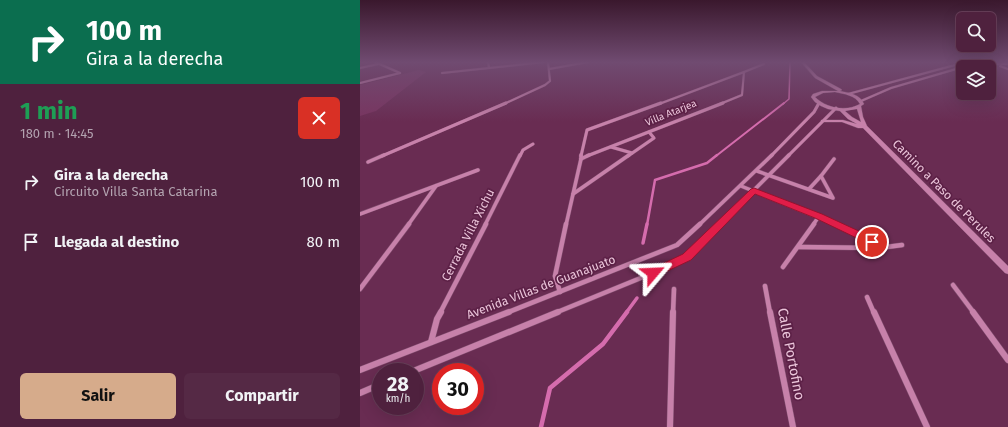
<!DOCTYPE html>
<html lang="es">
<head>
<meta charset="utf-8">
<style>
	:root { --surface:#4f213e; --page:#552945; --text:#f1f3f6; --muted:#b3a3b0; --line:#663e58; --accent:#d6ab8b }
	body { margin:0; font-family:"Fira Sans",sans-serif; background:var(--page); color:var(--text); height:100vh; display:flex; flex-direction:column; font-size:15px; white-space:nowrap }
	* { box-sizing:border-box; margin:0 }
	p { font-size:13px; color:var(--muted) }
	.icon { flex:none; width:22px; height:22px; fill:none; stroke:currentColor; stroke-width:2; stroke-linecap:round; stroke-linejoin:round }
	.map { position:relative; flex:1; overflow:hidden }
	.details { display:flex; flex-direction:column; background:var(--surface); width:360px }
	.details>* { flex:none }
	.banner { background:#0b6e4f; color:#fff; overflow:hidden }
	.buttons { position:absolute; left:596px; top:12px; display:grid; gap:8px }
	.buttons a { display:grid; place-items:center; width:40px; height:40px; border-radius:6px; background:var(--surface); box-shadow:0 4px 16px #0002,0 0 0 1px var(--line); font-size:20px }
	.speed { position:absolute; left:12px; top:363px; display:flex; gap:8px; font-size:20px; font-weight:700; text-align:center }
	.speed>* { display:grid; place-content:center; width:52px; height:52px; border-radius:50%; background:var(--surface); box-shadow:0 4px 16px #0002,0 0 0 1px var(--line); line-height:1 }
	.speed small { font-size:10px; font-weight:400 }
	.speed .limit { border:6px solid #d22; background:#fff; color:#111 }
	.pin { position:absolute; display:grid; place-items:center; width:34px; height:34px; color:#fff; margin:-17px; border:2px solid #fff; border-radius:50%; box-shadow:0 1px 4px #0007 }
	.me { position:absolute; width:44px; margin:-22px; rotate:64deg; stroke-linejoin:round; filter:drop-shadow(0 0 3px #0008) }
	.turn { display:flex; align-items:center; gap:14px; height:84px; padding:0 20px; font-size:18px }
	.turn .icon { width:52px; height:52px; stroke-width:2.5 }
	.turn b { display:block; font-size:28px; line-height:34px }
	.round { display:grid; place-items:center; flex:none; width:42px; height:42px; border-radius:6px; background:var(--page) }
	.head { display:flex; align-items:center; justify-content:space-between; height:68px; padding:0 20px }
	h1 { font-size:24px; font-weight:700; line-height:30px; color:#1e9e55 }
	.primary-button { display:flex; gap:8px; margin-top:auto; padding:8px 20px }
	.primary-button a { flex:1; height:46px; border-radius:6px; background:var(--accent); color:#111; font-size:16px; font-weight:700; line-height:46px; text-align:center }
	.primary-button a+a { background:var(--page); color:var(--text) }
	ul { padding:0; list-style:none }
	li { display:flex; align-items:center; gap:12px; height:60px; padding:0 20px }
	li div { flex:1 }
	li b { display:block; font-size:15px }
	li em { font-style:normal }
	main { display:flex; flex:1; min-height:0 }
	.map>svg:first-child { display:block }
	.built { fill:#78345f }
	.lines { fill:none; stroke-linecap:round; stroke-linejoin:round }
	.stream-far4 { stroke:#d56cad; stroke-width:1.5 }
	.stream-far3 { stroke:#d56cad; stroke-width:2 }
	.stream-far2 { stroke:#d56cad; stroke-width:2.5 }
	.stream-far1 { stroke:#d56cad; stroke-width:3.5 }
	.stream { stroke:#d56cad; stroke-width:4.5 }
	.minor-far4-casing { stroke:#814e6f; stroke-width:2.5 }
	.minor-far3-casing { stroke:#814e6f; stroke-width:3.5 }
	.minor-far2-casing { stroke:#814e6f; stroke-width:4.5 }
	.minor-far1-casing { stroke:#814e6f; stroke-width:5.5 }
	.minor-casing { stroke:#814e6f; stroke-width:7 }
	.tertiary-casing { stroke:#814e6f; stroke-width:1 }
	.minor-far4 { stroke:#c781aa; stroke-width:2 }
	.minor-far3 { stroke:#c781aa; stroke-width:3 }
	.minor-far2 { stroke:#c781aa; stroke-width:3.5 }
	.minor-far1 { stroke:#c781aa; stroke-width:4.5 }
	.minor { stroke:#c781aa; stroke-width:6 }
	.tertiary { fill:#c781aa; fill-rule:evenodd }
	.route { fill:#e11d48; stroke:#92132f }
	.labels { text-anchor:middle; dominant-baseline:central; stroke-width:3.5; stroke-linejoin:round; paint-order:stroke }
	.far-street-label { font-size:10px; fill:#ebc5da; stroke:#5d2147 }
	.street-label { font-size:12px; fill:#ebc5da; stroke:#5d2147 }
	.near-street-label { font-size:14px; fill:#ebc5da; stroke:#5d2147 }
</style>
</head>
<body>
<main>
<section class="details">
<div class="banner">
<div class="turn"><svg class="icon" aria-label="right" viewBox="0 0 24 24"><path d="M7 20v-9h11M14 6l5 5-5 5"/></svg><div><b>100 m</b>Gira a la derecha</div></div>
</div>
<div class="head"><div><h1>1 min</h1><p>180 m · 14:45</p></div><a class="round" style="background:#d93025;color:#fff"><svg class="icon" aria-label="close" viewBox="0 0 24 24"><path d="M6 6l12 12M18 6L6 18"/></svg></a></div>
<ul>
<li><svg class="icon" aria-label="right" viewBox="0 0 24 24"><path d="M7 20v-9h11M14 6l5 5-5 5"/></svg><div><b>Gira a la derecha</b><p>Circuito Villa Santa Catarina</p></div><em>100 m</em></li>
<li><svg class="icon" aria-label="arrive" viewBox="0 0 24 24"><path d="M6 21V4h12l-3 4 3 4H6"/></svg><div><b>Llegada al destino</b></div><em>80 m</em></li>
</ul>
<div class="primary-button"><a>Salir</a><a>Compartir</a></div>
</section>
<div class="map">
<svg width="648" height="427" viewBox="0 0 648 427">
	<rect width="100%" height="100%" fill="#692c52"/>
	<!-- built -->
	<path class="built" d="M59 70 66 72 16 111 0 116V85Z"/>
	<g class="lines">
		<!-- stream-far4 -->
		<path class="stream-far4" d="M423 104 429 99 430 62"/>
		<!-- stream-far3 -->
		<path class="stream-far3" d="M356 156 424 103"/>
		<!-- stream-far2 -->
		<path class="stream-far2" d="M287 225 295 180 347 163 357 155"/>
		<!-- stream-far1 -->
		<g class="stream-far1">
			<path d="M283 243 287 224"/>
			<path d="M266 313 277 298"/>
		</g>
		<!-- stream -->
		<path class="stream" d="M181 427 190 388 243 344 267 312"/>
		<!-- minor-far4 casing -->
		<g class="minor-far4-casing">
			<g id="minor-far4">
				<path d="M15 62 40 73"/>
				<path d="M128 62 129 68 183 62"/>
				<path d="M630 64H648"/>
				<path d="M640 66 648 69"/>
				<path d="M604 67 632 64"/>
				<path d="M0 68 18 64"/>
				<path d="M189 69 228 62"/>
				<path d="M384 72 404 64"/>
				<path d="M82 73 129 68"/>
				<path d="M0 83 40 73"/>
				<path d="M488 94 606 62"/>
				<path d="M501 101 531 88 603 67"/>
				<path d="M144 104 185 85 190 81 188 62"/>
				<path d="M299 104 384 72 382 95 360 104"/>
			</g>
		</g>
		<!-- minor-far3 casing -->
		<g class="minor-far3-casing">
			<g id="minor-far3">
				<path d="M251 147 272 153"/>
				<path d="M22 156 146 103"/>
				<path d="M160 156 163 150 173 144"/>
				<path d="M221 156 227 130 301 103"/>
				<path d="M227 156 363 103"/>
				<path d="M268 156 294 138 289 132"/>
				<path d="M411 156 454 112 459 103"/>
				<path d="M428 156 476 108"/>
			</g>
		</g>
		<!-- minor-far2 casing -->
		<g class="minor-far2-casing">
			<g id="minor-far2">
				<path d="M221 159V155"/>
				<path d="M221 159 229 155"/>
				<path d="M8 162 24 155"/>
				<path d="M397 171 473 198 461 176 474 159"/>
				<path d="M381 186 477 225"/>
				<path d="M449 189 461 176"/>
				<path d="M213 194 269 155"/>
				<path d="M0 214 118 170"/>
				<path d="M48 225 76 186"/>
				<path d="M125 225 160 155"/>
				<path d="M206 225 221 159"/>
				<path d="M339 225 412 155"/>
				<path d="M359 225 429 155"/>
				<path d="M453 225 459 216"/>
			</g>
		</g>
		<!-- minor-far1 casing -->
		<g class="minor-far1-casing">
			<g id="minor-far1">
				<path d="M439 247 519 248 512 241 475 224"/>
				<path d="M519 248 542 245"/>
				<path d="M423 267 454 224"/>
				<path d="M593 285 614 313"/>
				<path d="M405 286 410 313"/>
				<path d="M0 289 49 224"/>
				<path d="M200 292 195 276 206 224"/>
				<path d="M507 297 514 313"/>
				<path d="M80 313 126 224"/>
				<path d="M146 313 317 245 340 224"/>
				<path d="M195 313 293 273 327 257 360 224"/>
				<path d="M313 313 314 289"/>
			</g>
		</g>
		<!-- minor casing -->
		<g class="minor-casing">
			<g id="minor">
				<path d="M410 312 433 427"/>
				<path d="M514 312 567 427"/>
				<path d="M613 312 648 360"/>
				<path d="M71 342 77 319 81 312"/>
				<path d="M0 370 149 312"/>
				<path d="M51 372 198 312"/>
				<path d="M0 393 21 384"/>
				<path d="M310 427 313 312"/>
			</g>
		</g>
		<!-- tertiary casing -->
		<g class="tertiary-casing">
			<path id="tertiary" d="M441 62H444L457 76 481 89 482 90 480 91C489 93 500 94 504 104L501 106 503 117 507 126 648 266V274L645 273 503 128H498L482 122H461V120H483L497 124 488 119 480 111 468 109 461 106 455 102 451 97 453 94 462 91H478L455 78ZM475 92C484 94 495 95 500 104 486 112 466 108 455 97L463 93ZM497 109 501 122 492 117 485 111Z"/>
		</g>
		<!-- minor-far4 -->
		<use href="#minor-far4" class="minor-far4"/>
		<!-- minor-far3 -->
		<use href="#minor-far3" class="minor-far3"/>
		<!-- minor-far2 -->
		<use href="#minor-far2" class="minor-far2"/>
		<!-- minor-far1 -->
		<use href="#minor-far1" class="minor-far1"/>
		<!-- minor -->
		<use href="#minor" class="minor"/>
		<!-- tertiary -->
		<use href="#tertiary" class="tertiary"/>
	</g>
	<!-- sky -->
	<linearGradient id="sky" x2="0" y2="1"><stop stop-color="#3a182d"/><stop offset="0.51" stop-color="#704b71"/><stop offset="1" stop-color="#704b71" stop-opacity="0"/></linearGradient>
	<rect width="648" height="122" fill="url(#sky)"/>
	<!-- route -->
	<path class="route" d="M394 188 462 214 516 239 517 242 512 245 509 244 455 218 395 194 331 260 297 276 293 278 289 276 288 273 289 270 323 254 391 189Z"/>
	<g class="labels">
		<!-- far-street labels -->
		<g class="far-street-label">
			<text transform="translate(311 113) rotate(-22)">Villa Atarjea</text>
		</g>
		<!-- street labels -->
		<g class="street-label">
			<text transform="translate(584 191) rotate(45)">Camino a Paso de Perules</text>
			<text transform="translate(108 235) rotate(-63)">Cerrada Villa Xichu</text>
			<text transform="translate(181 287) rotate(-21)">Avenida Villas de Guanajuato</text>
		</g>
		<!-- near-street labels -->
		<g class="near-street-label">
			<text transform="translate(431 354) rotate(79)">Calle Portofino</text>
		</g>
	</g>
</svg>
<div class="buttons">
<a><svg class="icon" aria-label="search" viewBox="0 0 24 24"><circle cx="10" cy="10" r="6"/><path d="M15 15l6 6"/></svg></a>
<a><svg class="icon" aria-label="layers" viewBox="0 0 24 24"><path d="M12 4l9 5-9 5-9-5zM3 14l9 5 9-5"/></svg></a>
</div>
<div class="speed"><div>28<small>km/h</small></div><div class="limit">30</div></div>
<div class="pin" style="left:512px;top:242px;background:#d93025"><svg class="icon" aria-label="arrive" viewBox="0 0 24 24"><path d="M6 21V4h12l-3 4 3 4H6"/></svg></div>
<svg class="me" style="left:293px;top:273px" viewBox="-20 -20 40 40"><path d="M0-17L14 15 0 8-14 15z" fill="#e11d48" stroke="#fff" stroke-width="4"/></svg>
</div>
</main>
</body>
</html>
